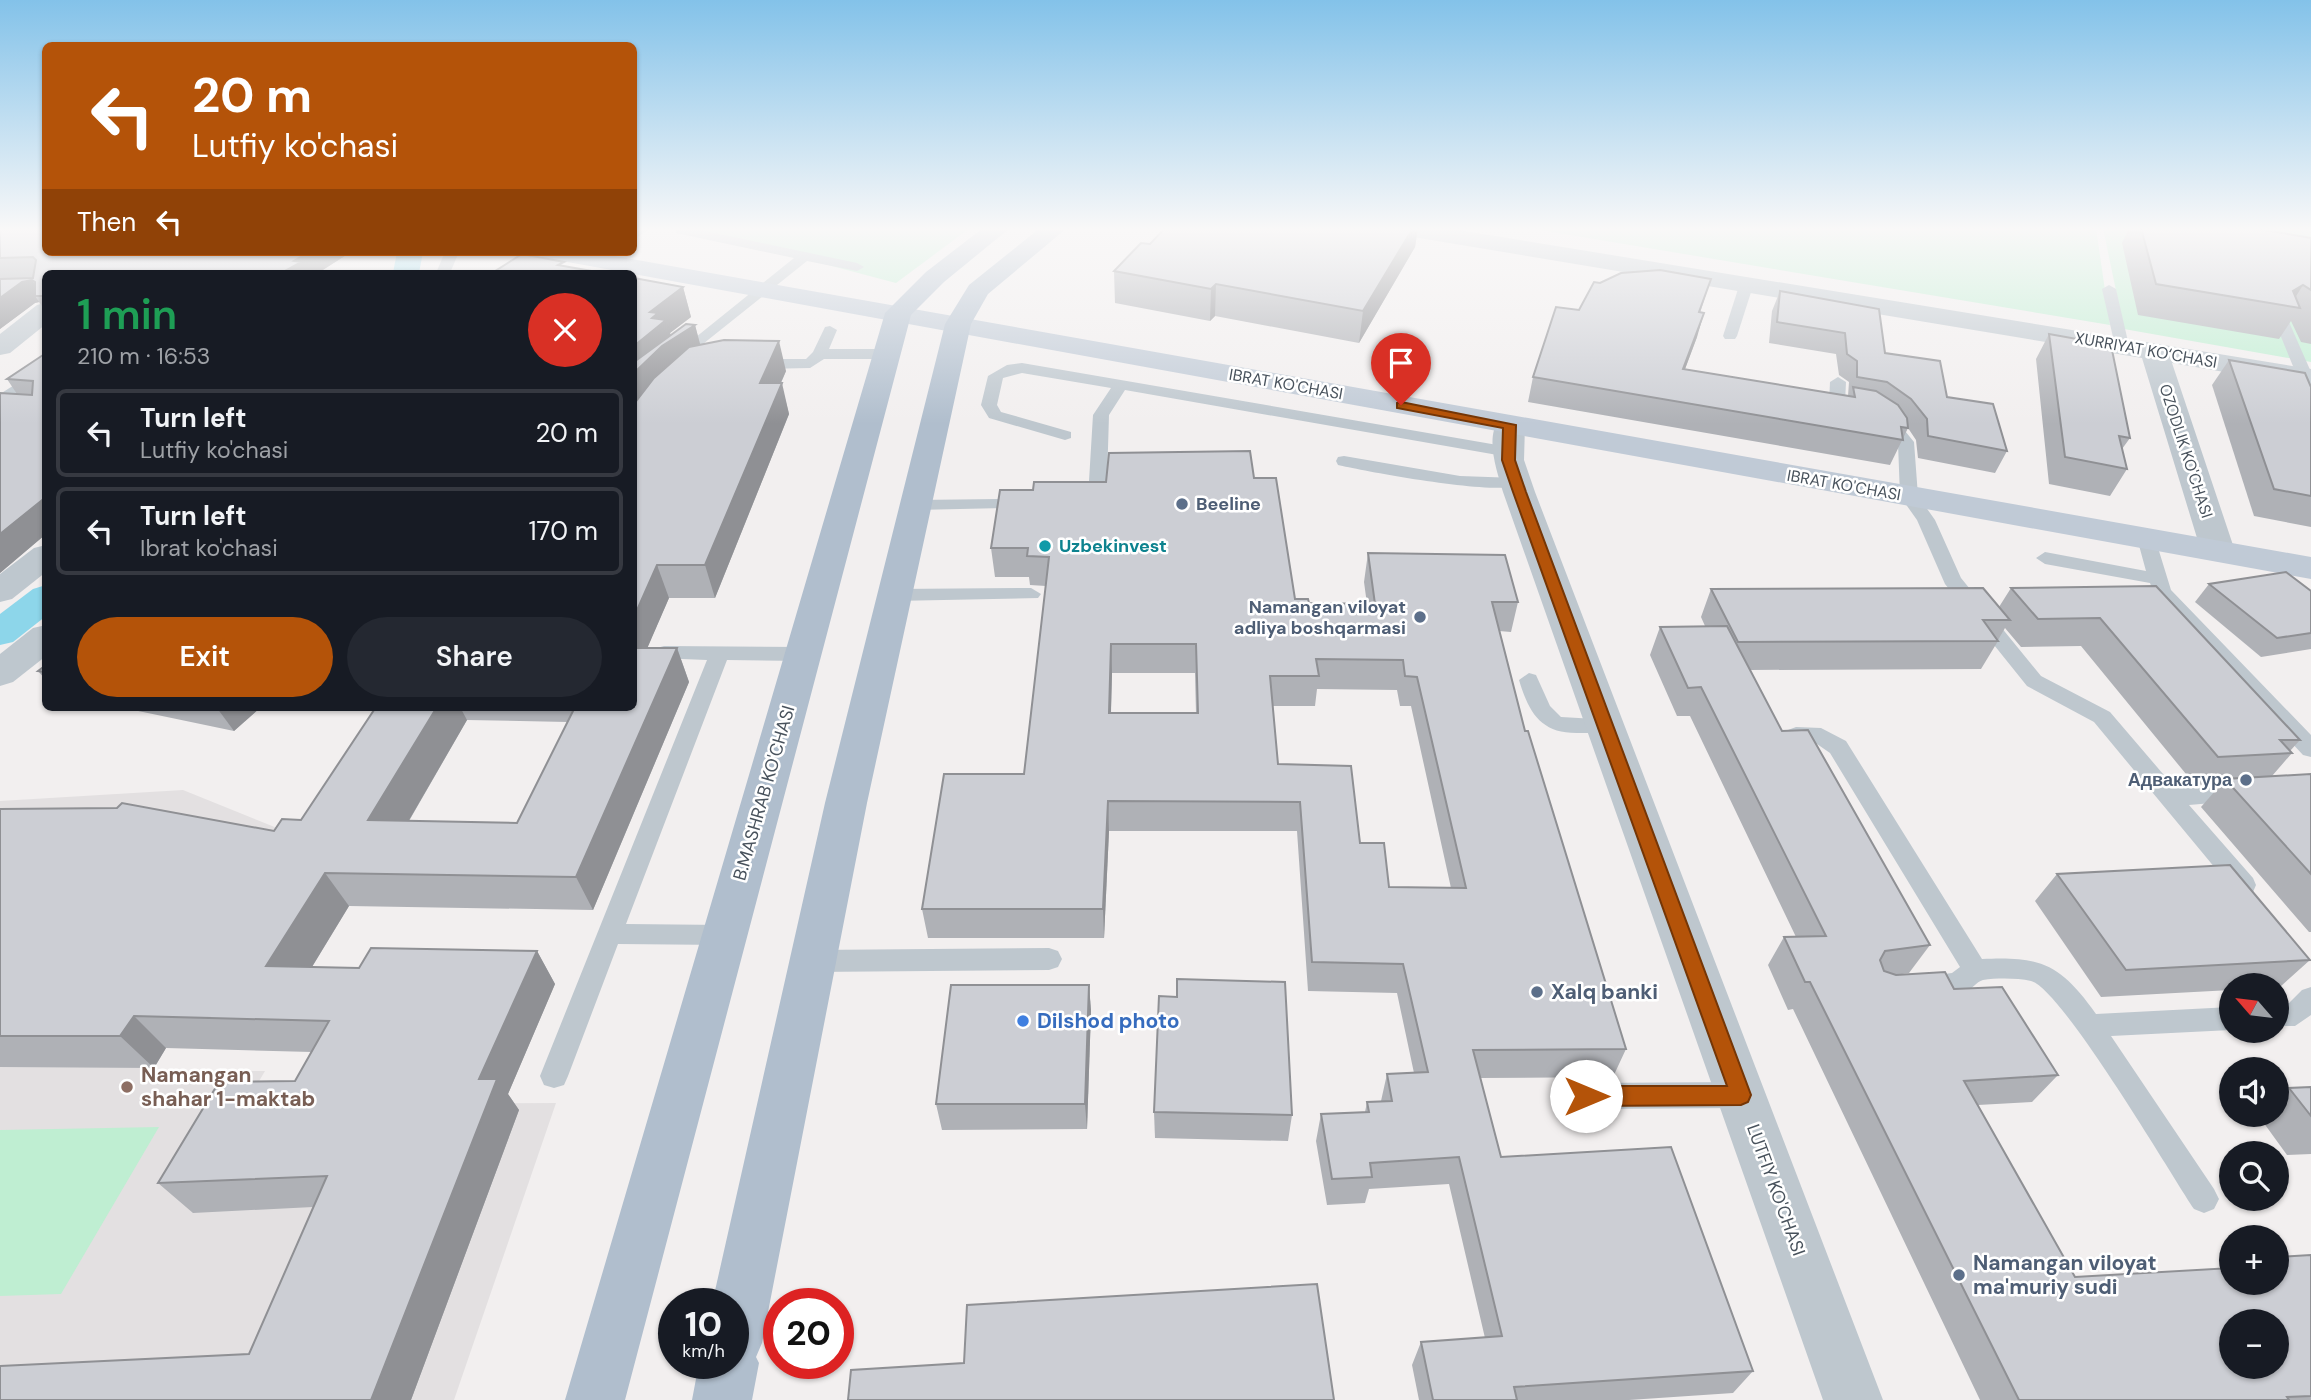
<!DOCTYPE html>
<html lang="en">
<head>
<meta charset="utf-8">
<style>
	:root { --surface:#171b24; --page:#242831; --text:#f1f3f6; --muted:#9ea1a6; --line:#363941; --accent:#b45309 }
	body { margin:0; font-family:"DM Sans",sans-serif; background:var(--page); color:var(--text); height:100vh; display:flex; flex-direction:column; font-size:26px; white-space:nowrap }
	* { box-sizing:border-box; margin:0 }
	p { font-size:23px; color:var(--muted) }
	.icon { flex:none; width:38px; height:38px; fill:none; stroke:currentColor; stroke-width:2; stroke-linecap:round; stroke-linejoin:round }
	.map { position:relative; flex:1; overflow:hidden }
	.side { position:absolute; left:42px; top:270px; width:595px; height:441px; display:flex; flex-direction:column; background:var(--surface); border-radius:10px; box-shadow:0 2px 5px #0004 }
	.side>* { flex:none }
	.hud { position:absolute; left:42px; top:42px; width:595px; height:214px; border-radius:10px; box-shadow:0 2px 5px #0004; background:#b45309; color:#fff; overflow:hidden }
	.needle { width:46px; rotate:298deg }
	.buttons { position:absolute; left:2219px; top:973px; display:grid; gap:14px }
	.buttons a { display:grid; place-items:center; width:70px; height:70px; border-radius:50%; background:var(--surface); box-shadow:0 2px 5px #0004; font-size:35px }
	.speed { position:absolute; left:658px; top:1288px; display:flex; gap:14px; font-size:35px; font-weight:700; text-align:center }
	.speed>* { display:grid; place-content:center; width:91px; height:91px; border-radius:50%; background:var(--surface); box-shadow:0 2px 5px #0004; line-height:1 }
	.speed small { font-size:18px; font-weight:400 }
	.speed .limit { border:10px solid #d22; background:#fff; color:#111 }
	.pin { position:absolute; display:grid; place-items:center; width:60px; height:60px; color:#fff; margin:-72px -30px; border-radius:50% 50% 50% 0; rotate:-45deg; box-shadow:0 0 7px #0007 }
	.pin .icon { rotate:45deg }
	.me { position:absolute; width:77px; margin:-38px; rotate:90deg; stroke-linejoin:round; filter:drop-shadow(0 0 5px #0008) }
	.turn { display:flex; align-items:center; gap:24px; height:147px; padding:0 35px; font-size:32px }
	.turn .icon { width:91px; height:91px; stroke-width:2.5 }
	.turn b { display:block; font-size:49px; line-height:60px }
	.then { display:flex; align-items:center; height:66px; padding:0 35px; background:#0003; gap:14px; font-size:26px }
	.round { display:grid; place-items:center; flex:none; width:74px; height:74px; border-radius:37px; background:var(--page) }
	.headline { display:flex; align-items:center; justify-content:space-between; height:119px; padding:0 35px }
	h1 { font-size:42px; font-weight:600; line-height:52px; color:#1e9e55 }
	.button { display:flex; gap:14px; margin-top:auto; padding:14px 35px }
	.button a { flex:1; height:80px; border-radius:42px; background:var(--accent); color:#fff; font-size:28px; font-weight:600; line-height:80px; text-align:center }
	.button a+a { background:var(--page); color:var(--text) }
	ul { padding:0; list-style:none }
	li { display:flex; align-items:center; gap:21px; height:88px; margin:0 14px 10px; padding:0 21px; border:4px solid var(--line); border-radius:10px }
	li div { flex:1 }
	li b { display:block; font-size:26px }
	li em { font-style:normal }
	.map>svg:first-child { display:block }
	.education { fill:#e3e0e1 }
	.green { fill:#bfeed2 }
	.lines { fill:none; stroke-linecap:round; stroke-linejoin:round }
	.canal { fill:#8dd6ea; fill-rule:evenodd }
	.service { fill:#bec7ce; fill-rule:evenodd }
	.minor { fill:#bec7ce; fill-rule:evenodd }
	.tertiary { fill:#bec7ce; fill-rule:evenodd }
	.secondary { fill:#c0cad6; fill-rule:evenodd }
	.primary { fill:#b0becd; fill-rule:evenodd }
	.wall { fill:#afb1b6; fill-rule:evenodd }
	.shaded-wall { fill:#8f9094 }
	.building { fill:#ccced4; stroke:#8f9094; stroke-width:2; fill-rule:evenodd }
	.route { fill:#b45309; stroke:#753606; stroke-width:2 }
	.service-dot { fill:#5c6f8a; stroke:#fff; stroke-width:2.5 }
	.culture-dot { fill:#0f9aa8; stroke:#fff; stroke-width:2.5 }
	.shop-dot { fill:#3f7fe0; stroke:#fff; stroke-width:2.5 }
	.education-dot { fill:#8d6e63; stroke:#fff; stroke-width:2.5 }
	.labels { text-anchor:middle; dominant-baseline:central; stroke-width:5; stroke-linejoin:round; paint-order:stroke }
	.far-street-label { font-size:16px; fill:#48525c; stroke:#fff }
	.service-label { font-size:18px; font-weight:bold; fill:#4e5e75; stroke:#fff; text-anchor:end }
	.culture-label { font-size:18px; font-weight:bold; fill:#0d838f; stroke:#fff; text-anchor:start }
	.street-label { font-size:18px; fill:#48525c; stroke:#fff }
	.near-service-label { font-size:21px; font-weight:bold; fill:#4e5e75; stroke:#fff; text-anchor:start }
	.near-shop-label { font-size:21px; font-weight:bold; fill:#366cbe; stroke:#fff; text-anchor:start }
	.near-education-label { font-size:21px; font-weight:bold; fill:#785e54; stroke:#fff; text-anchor:start }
</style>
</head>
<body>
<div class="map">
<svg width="2311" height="1400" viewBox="0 0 2311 1400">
	<rect width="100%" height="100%" fill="#f2efef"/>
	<!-- education -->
	<path class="education" d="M183 790 307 840 150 1071H265L245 1105 556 1103 454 1400H0V801Z"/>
	<!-- green -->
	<g class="green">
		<path d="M688 228H970L896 283Z"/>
		<path d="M1528 228H2096L2110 325Z"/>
		<path d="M2103 228H2311V362L2124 329Z"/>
		<path d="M159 1127 61 1294 0 1296V1130Z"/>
	</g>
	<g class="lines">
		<!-- canal -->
		<g class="canal">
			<path d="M397 252H423L419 273H393Z"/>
			<path d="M46 585V616L13 642 0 645V614L33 589Z"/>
		</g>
		<!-- service -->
		<g class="service">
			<path d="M636 228H652L634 239Z"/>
			<path d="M676 228H691L857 263 864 267 857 271 807 261 634 399V387L794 258 676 233Z"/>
			<path d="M2230 228H2270C2261 234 2239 234 2230 228Z"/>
			<path d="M445 252H459L450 273H436Z"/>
			<path d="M1746 282 1753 286 1737 336 1735 339H1725L1723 336 1739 286Z"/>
			<path d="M2109 285 2116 289 2129 346 2122 350 2115 346 2102 289Z"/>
			<path d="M2282 318 2289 322 2311 372 2310 379 2305 381 2297 376 2275 322Z"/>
			<path d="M830 326 837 330 829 349H887L895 354 887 359H824L810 368 757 369 749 364 757 359H806L813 352 825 327Z"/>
			<path d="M1022 363 1509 447 1517 452 1509 457 1125 390 1109 415 1107 481 1098 486 1089 481 1093 415 1111 388 1022 373 1003 378 997 405 1001 412 1071 432V438L1065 440 989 418 981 405 988 376 1007 365Z"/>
			<path d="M46 365V376L0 406V394Z"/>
			<path d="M1838 377 1846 382 1845 403 1837 408 1829 403 1830 382Z"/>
			<path d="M1886 413 1892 415 1914 442 1918 496 1935 520 1961 578 2041 676 2110 712 2175 788 2239 786 2247 788 2250 794 2247 800 2189 805 2253 878 2256 885 2253 892 2244 895 2235 892 2094 722 2027 686 1945 584 1917 520 1900 496 1898 443 1878 418Z"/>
			<path d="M1344 456 1460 476 1516 478 1525 483C1510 499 1364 471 1338 465L1336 461 1338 457Z"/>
			<path d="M999 499 1008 504 1005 508 915 510 906 505 915 500Z"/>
			<path d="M2146 533 2155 538 2171 590 2311 735V757L2303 755 2155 596 2150 583 2045 564 2036 558 2045 552 2146 571 2137 538Z"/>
			<path d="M1031 588 1041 594 1038 598 894 601 884 595 894 589Z"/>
			<path d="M664 646 803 647 813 654 803 661 727 660 626 924 725 925 734 928 738 935 734 942 725 945 618 944 568 1076 564 1085 554 1088 544 1085 540 1076 707 660 657 658 654 653 657 648Z"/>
			<path d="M1529 673 1536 675 1550 706 1561 717 1613 720 1616 725 1613 730C1602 734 1590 733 1579 733 1541 734 1529 713 1519 680Z"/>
			<path d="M1796 727 1821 728 1846 741 1982 959C2042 956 2061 965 2096 1014L2231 1007V1030L2111 1036 2214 1189 2219 1199 2214 1209 2204 1213 2194 1209C2170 1173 2061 988 2031 981 2017 978 1997 978 1983 980 1976 982 1972 989 1966 992 1953 999 1927 999 1914 994L1910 986 1914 978 1952 973 1960 967 1830 753 1817 744 1788 740 1785 735 1788 730Z"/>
			<path d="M1049 948 1058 951 1062 959 1058 967 1049 970 813 972 804 969 800 961 804 953 813 950Z"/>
			<path d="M2311 987V1015L2295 1026H2277V1004L2289 1003 2302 990Z"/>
			<path d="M1741 1082 1751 1086 1755 1095 1751 1104 1741 1108 1586 1109 1576 1105 1572 1096 1576 1087 1586 1083Z"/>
		</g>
		<!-- minor -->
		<g class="minor">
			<path d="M1389 228H1446L2311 369V387L2172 363 2235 551 2230 558 2218 561 2206 558 2201 551 2142 358 1401 235 1393 233Z"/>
			<path d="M46 303V324L10 353 0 355V334L37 305Z"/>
			<path d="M46 545V572L12 599 0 602V574L34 548Z"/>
			<path d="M46 625V656L13 682 0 686V654L33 628Z"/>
		</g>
		<!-- tertiary -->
		<path class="tertiary" d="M1510 416 1521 419 1525 425 1524 460 1535 492 1883 1400H1823L1503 492C1497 471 1485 439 1499 419Z"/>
		<!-- secondary -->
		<path class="secondary" d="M539 252H592L2311 557V579L551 259 542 257Z"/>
		<!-- primary -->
		<g class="primary">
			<path d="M983 228H1010L944 282 911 315 625 1400H565L885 313 926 272Z"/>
			<path d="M1040 228H1067L988 294 971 324 867 803 762 1343 756 1357 759 1363 752 1400H692L699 1363H733V1304H712L825 803 945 324 969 285Z"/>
		</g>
	</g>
	<!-- wall -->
	<g class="wall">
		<path d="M0 228 46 252H351L318 273H46V312L39 302 35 303 0 329Z"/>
		<path d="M1165 228H1418L1415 247 1359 343 1215 316 1210 321 1115 303 1114 271 1150 244Z"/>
		<path d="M2129 228H2253L2311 238V344L2301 342 2291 321 2279 339 2138 315 2122 243Z"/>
		<path d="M634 278 683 287 691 317 670 333 671 335 695 325 700 345 786 371 781 383 789 414 715 598H669L647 648H677L689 682 593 910 349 906 312 967 359 968 537 951 555 984 508 1094 519 1110 411 1400H0L249 1354 313 1207 193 1213 158 1183 295 1081 312 1052 166 1048 154 1068 0 1067V809L274 831 301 820 376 707H634ZM467 720 568 722 517 823 409 821Z"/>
		<path d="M1711 279 1700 313 1697 337 1685 369 1848 396 1849 382 1839 375 1836 354 1769 343 1772 311 1780 291 1885 353 1947 397 2007 451 1995 473 1918 458 1916 440 1908 428 1890 465 1528 402 1533 377 1579 310 1600 283Z"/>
		<path d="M2049 334 2130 438 2122 449 2127 469 2110 496 2049 484 2036 359Z"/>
		<path d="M46 353V534L0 573 17 394 7 379Z"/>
		<path d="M2229 360 2311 387V527L2254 516 2212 385Z"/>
		<path d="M1254 478 1295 599 1309 603 1367 604 1364 582 1368 553 1518 602 1511 632 1499 631 1525 731 1626 1049 1613 1077 1480 1078 1501 1157 1753 1371 1733 1393 1629 1400H1419L1412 1365 1421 1342 1485 1338 1449 1184 1369 1189 1365 1203 1327 1205 1316 1141 1321 1114 1365 1112 1367 1102 1381 1101 1387 1074 1414 1073 1397 993 1308 991 1297 831H1109L1104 938H928L922 909 1024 774 1046 586 1030 585 1029 577H995L991 548 1033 490 1106 482ZM1112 673H1195L1196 713H1111ZM1317 689 1397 690 1400 706H1411L1451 888 1389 887 1360 843 1278 764 1272 706H1315Z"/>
		<path d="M2209 584 2311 591V649L2261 657 2195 602Z"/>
		<path d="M2156 586 2300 740 2290 751 2292 753 2272 776 2311 774V932H2309L2201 807 2222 783 2195 785 2081 646 2021 647 2005 628 1998 640V641L1981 669 1750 670 1782 731 1930 945 1909 973 1895 975 1954 989 2058 1075 2032 1102 1978 1105 2075 1277 2231 1283 2311 1255V1400H1980L1793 1009 1788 1010 1768 965 1784 937H1796L1690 716H1677L1650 655 1660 627 1705 626 1701 617 1711 589 1999 607 2011 588Z"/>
		<path d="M46 665V680L38 671Z"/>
		<path d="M119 707H261L234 731Z"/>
		<path d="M2057 874 2310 960 2280 987H2277V985H2231V990L2101 997 2035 901Z"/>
		<path d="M1089 985 1091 1011 1087 1129 942 1130 936 1104Z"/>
		<path d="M2311 1087V1154L2287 1155 2258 1115H2277V1098L2289 1088Z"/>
		<path d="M1154 1112 1292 1115 1288 1141 1155 1138Z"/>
	</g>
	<!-- shaded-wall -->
	<g class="shaded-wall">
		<path d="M1413 228H1418L1415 247 1359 343 1363 311Z"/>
		<path d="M66 252H101L78 271 65 254Z"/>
		<path d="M309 252H351L318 273H284L283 272 294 261Z"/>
		<path d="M32 280 43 296H35L39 302 35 303 0 329V298L22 282Z"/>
		<path d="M1216 284 1215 316 1210 321 1211 289Z"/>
		<path d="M2303 285 2290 306 2293 291Z"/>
		<path d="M683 287 691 317 670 333 672 340 695 325 703 355 634 429V346L650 312Z"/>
		<path d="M1704 313 1697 337 1676 393 1683 369Z"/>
		<path d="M779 341 786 371 767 414 760 383Z"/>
		<path d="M782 383 789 414 715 598 705 565Z"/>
		<path d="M46 497V534L0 573V534Z"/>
		<path d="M657 565 669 598 634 679V617Z"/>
		<path d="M1111 644 1112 673 1110 743 1109 713Z"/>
		<path d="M677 648 689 682 593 910 576 877Z"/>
		<path d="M218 707H261L234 731 217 708Z"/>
		<path d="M437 707H460L467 720 390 853 368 820Z"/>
		<path d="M1108 801 1109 831 1104 938 1103 909Z"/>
		<path d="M325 873 349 906 293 998 266 966Z"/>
		<path d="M537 951 555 984 508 1094 519 1110 411 1400H371L479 1079Z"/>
		<path d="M1089 985 1091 1011 1087 1129 1085 1104Z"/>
		<path d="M134 1016 166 1048 154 1068 120 1036Z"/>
	</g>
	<!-- building -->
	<g class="building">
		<path d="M0 228H46V252H66L65 254 99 255 101 252H309L294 261 301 262 283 272 300 273H46V296H35V282L32 280 22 282 0 298V279L33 278 36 260 33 257 0 258Z"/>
		<path d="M1165 228H1413L1363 311 1216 284 1211 289 1114 271 1141 243 1150 244Z"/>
		<path d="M2141 228H2253L2311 238V290L2303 285 2293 291 2300 308 2156 284Z"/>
		<path d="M522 254 564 262 558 265 603 273H492Z"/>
		<path d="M1660 270 1711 279 1699 312 1704 313 1683 369 1855 397 1853 387 1876 391 1898 405 1907 418 1908 428 1901 427 1903 440 1533 377 1556 307 1579 310 1594 282 1600 283 1621 273Z"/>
		<path d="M634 278 683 287 650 312 658 313 652 318 666 320 634 346Z"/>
		<path d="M1780 291 1879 309 1885 353 1940 361 1947 397 1993 404 2007 451 1928 436 1927 419 1911 399 1887 382 1857 377V361L1847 354 1845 333 1777 322Z"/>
		<path d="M686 324 695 325 662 346 634 373V362Z"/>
		<path d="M2049 334 2111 345 2130 438 2119 436 2127 469 2065 457Z"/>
		<path d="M724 340 779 341 760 383H782L705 565H657L634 617V404L654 378 689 347Z"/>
		<path d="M46 353V497L0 534V393L32 395 33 381 7 379Z"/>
		<path d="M2229 360 2305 373 2311 387V496L2274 489Z"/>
		<path d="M1250 451 1254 478H1276L1295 599H1308L1309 603 1375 604 1368 553 1505 555 1518 602H1492L1525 731H1528L1626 1049 1473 1050 1501 1157 1671 1147 1753 1371 1514 1387 1517 1400H1433L1421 1342 1502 1336 1459 1157 1370 1163 1372 1177 1332 1179 1321 1114 1369 1112 1367 1102 1392 1101 1387 1074 1428 1072 1403 964 1312 962 1300 802 1108 801 1103 909H922L944 774H1024L1049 557 1027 556 1028 548H991L1000 490H1033L1034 482H1106L1109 453ZM1111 644H1196L1198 713H1109ZM1316 659 1403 660 1405 676 1417 677 1466 888 1389 887 1384 843H1360L1351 766 1278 764 1270 676H1319Z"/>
		<path d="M2286 572 2311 591V633L2277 638 2209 584Z"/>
		<path d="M2156 586 2300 740H2280L2292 753 2218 757 2100 618 2038 619 2011 588Z"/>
		<path d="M1983 588 2010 620H1983L1998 641 1738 642 1711 589Z"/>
		<path d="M1727 626 1782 731 1808 730 1930 945 1885 951 1880 960 1884 971 1896 975 1945 972 1954 989 2002 987 2058 1075 1964 1081 2075 1277 2231 1268V1283H2277V1257L2311 1255V1396L2287 1397 2289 1400H2019L1810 982H1805L1784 937 1826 936 1701 687 1688 688 1660 627ZM2231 1321H2277V1367H2231Z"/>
		<path d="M634 648H677L576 877 325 873 266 966 359 968 371 948 537 951 479 1079H497L371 1400H0V1366L249 1354 327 1176 158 1183 219 1082 295 1081 329 1021 134 1016 120 1036H0V809L117 808 122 803 274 831 282 819 301 820 376 707H437L368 820 517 823 575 707H634Z"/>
		<path d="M46 665V672L38 671Z"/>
		<path d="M2311 774V874L2225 779Z"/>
		<path d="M2230 865 2310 960 2126 970 2057 874Z"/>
		<path d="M1177 979 1285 982 1292 1115 1154 1112 1159 996 1177 997Z"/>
		<path d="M951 985H1089L1085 1104H936Z"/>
		<path d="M2311 1087V1116L2289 1088Z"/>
		<path d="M1317 1284 1334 1400H848L851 1370 964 1363 967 1305Z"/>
	</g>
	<!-- sky -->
	<linearGradient id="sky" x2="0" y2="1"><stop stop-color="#83c2e9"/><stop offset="0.54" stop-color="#f9f8f8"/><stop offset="1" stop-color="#f9f8f8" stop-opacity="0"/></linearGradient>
	<rect width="2311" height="424" fill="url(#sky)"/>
	<!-- route -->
	<path class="route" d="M1401 402 1516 425 1515 460 1526 492 1751 1095 1748 1102 1741 1105 1586 1106 1578 1103 1575 1096 1578 1089 1586 1086H1727L1513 492 1502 460 1503 428 1397 408V403Z"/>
	<!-- markers -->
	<g class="service-dot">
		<circle cx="1182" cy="504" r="7"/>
		<circle cx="1420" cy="617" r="7"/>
		<circle cx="2246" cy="780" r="7"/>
		<circle cx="1537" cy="992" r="7"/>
		<circle cx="1959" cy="1275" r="7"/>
	</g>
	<circle class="culture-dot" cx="1045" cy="546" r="7"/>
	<circle class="shop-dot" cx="1023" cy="1021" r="7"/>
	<circle class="education-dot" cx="127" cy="1087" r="7"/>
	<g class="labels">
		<!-- far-street labels -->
		<g class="far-street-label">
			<text transform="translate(2146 350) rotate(10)">XURRIYAT KO‘CHASI</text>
			<text transform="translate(1286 384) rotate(10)">IBRAT KO'CHASI</text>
			<text transform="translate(2186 451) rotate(72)">OZODLIK KO'CHASI</text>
			<text transform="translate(1844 485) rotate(10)">IBRAT KO'CHASI</text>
		</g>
		<!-- service labels -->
		<g class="service-label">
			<text x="1196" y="504" text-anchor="start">Beeline</text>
			<text x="1406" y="607">Namangan viloyat<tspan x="1406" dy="21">adliya boshqarmasi</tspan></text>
			<text x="2232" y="780">Адвакатура</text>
		</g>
		<!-- culture labels -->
		<g class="culture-label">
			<text x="1059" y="546">Uzbekinvest</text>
		</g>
		<!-- street labels -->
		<g class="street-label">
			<text transform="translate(764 793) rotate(-74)">B.MASHRAB KO'CHASI</text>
			<text transform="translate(1776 1190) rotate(70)">LUTFIY KO'CHASI</text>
		</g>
		<!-- near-service labels -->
		<g class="near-service-label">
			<text x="1551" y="992">Xalq banki</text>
			<text x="1973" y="1263">Namangan viloyat<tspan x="1973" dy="24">ma'muriy sudi</tspan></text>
		</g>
		<!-- near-shop labels -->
		<g class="near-shop-label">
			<text x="1037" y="1021">Dilshod photo</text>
		</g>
		<!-- near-education labels -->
		<g class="near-education-label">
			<text x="141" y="1075">Namangan<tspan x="141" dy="24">shahar 1-maktab</tspan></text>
		</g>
	</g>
</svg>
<div class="buttons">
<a><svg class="needle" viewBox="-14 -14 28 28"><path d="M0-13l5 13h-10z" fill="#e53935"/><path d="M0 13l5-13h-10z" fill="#9ea1a6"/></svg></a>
<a><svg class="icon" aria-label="sound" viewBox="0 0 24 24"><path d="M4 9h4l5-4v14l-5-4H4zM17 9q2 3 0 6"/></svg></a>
<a><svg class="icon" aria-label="search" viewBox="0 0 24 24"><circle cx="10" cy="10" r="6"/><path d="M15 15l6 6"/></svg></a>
<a>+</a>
<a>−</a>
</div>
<div class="speed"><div>10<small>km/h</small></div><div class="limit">20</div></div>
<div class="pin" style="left:1401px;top:405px;background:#d93025"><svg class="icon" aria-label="arrive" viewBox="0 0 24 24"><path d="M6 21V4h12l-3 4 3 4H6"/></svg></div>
<svg class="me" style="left:1586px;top:1096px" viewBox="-20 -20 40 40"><circle r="19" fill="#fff"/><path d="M0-13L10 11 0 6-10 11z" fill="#b45309"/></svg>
<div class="hud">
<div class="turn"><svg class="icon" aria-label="left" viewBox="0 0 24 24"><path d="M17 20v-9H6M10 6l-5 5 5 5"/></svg><div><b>20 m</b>Lutfiy ko'chasi</div></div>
<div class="then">Then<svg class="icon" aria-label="left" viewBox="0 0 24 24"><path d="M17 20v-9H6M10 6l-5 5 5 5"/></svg></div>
</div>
<section class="side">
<div class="headline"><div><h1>1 min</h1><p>210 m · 16:53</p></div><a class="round" style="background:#d93025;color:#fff"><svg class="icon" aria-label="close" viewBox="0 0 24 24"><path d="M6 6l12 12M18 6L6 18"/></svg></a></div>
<ul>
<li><svg class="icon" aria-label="left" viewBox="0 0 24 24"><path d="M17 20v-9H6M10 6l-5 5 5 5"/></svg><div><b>Turn left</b><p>Lutfiy ko'chasi</p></div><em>20 m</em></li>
<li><svg class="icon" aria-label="left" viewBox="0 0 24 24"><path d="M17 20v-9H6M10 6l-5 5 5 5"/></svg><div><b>Turn left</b><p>Ibrat ko'chasi</p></div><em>170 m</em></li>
</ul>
<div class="button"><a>Exit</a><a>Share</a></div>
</section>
</div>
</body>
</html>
